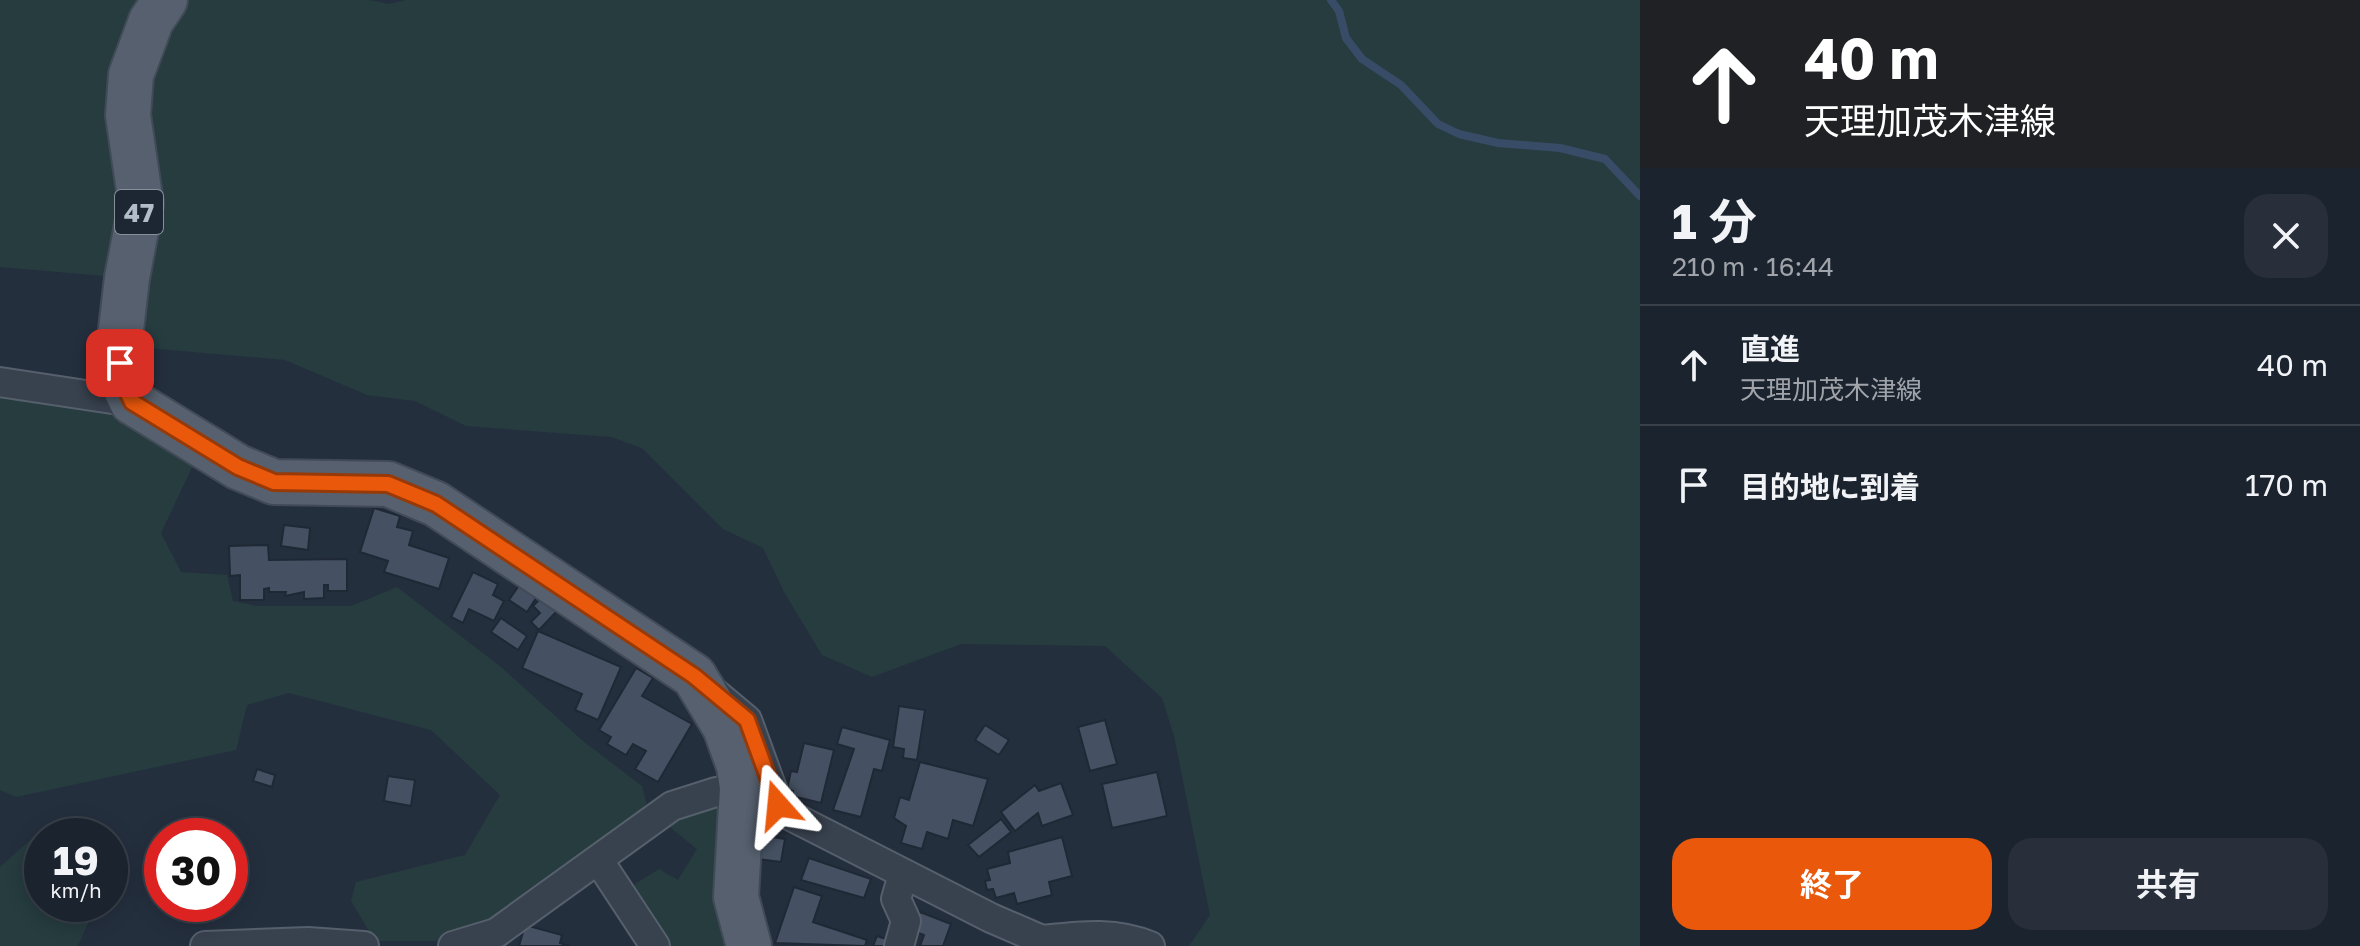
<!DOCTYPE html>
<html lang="ja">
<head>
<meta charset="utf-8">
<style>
	:root { --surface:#1b232e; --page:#282f3a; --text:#f1f3f6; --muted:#a0a4aa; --line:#39404a; --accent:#ea580c }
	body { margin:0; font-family:"Golos Text","Noto Sans JP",sans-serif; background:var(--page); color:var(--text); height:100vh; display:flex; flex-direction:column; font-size:30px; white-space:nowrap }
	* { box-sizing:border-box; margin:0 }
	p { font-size:26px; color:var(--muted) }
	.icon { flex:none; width:44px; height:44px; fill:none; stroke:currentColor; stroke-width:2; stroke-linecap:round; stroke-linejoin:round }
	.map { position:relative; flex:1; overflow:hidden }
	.drawer { display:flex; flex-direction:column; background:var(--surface); width:720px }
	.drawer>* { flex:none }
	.banner { background:#202124; color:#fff; overflow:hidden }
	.speed { position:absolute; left:24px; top:818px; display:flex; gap:16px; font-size:40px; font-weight:700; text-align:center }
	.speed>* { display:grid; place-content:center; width:104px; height:104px; border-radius:50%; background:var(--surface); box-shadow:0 4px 20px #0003,0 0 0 2px var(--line); line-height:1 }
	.speed small { font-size:20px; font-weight:400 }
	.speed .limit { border:12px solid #d22; background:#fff; color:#111 }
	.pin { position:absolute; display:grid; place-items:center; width:68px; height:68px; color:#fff; margin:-34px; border-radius:16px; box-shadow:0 4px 12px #0006 }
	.me { position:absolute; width:88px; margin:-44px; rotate:342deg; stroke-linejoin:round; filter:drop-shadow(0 0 6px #0008) }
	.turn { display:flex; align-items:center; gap:28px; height:168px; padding:0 32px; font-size:36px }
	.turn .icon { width:104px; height:104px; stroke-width:2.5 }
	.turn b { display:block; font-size:56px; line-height:68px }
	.round { display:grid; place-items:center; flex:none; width:84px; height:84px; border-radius:24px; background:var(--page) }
	.headline { display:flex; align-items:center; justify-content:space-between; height:136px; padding:0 32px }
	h1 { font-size:48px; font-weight:700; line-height:60px }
	.button { display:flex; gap:16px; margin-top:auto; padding:16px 32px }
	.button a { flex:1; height:92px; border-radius:24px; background:var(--accent); color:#fff; font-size:32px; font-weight:700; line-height:92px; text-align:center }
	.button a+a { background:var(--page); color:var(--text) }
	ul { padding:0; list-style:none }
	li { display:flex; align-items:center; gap:24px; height:120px; padding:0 32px; border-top:2px solid var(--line) }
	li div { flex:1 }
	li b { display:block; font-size:30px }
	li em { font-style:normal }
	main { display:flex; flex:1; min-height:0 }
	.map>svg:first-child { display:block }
	.green { fill:#263c3f }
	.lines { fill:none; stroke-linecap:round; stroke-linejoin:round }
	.stream { stroke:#394c67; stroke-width:8 }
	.building { fill:#455162; stroke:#1f2835; stroke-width:2 }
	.street-casing { stroke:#565f6c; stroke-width:32 }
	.primary-casing { stroke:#414a57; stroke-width:48 }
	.street { stroke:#38414e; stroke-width:28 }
	.primary { stroke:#56606e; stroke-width:44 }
	.route-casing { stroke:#983908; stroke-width:20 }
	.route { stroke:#ea580c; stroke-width:14 }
	.labels { text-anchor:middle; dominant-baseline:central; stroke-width:8; stroke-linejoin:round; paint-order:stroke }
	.shield { fill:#1d2633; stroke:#878f9c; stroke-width:2 }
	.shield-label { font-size:26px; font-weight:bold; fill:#b4bcc9 }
</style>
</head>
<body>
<main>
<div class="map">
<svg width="1640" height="946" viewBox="0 0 1640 946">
	<rect width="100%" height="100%" fill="#242f3e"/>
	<!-- green -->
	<g class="green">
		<path d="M0 0H143L121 153 115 277 0 267Z"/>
		<path d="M183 0H369L389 4 406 0H1640V946H1189L1210 915 1174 736 1162 698 1105 646 961 644 872 677 822 655 784 592 763 548 723 529 642 448 611 437 466 426 415 401 367 395 285 360 135 347 147 78Z"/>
		<path d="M0 390 117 412 196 459 161 533 181 572 227 575 233 601 257 606H351L397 587 501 667 583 741 642 786 649 814 494 928 449 941H375L351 901 356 882 465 855 500 795 431 730 289 693 247 705 236 750 16 797 0 790Z"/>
		<path d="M717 797 727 809 734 946H662L624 891 659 869 678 880 697 849 661 820Z"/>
		<path d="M36 835 42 840V904H89V921L78 946H0V867Z"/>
	</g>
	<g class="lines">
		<!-- stream -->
		<path class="stream" d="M1331 0 1339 11 1346 38 1362 59 1401 85 1438 124 1459 134 1498 143 1560 148 1605 159 1640 196"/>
	</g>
	<!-- building -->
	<g class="building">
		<path d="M374 508 400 516 397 527 413 531 409 545 449 558 439 589 384 572 388 561 360 552Z"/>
		<path d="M284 525 310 528 308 550 281 546Z"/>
		<path d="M268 545 269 560 347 559V591H328V585H324V598L304 599V592L285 596 286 592H269V588L264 589V600H240V575L230 576 229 546Z"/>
		<path d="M473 572 498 584 493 595 504 601 494 621 469 609 463 623 451 617Z"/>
		<path d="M522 581 540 592 527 612 509 600Z"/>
		<path d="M543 596 557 611 539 630 531 622 540 613 533 606Z"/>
		<path d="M501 618 527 636 518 650 491 632Z"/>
		<path d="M538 631 621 667 598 720 575 710 582 694 522 668Z"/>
		<path d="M636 668 653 678 642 696 692 724 658 782 635 769 646 751 633 744 626 755 607 744 611 737 599 730Z"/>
		<path d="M899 706 925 710 917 760 903 758 904 749 893 747Z"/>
		<path d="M1105 720 1117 764 1090 771 1078 727Z"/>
		<path d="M985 725 1009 740 999 755 975 740Z"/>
		<path d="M842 727 890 740 882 771 874 769 861 817 833 810 854 749 837 744Z"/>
		<path d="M804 743 834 750 821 803 792 796 793 791 787 789 791 771 797 772Z"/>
		<path d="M920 762 988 779 973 826 953 820 948 839 927 832 922 849 901 843 906 826 894 818 900 797 909 800Z"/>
		<path d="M257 769 275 775 272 787 253 781Z"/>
		<path d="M1157 772 1167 816 1112 828 1102 784Z"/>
		<path d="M388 776 415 780 411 806 384 801Z"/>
		<path d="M1061 783 1073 815 1042 826 1038 813 1015 831 1001 812 1035 785 1039 791Z"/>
		<path d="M1001 819 1011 832 979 857 968 845Z"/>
		<path d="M761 835 785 839 781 862 757 859Z"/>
		<path d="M1062 837 1072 876 1049 882 1052 895 1017 904 1014 893 996 898 993 889 987 890 985 881 990 880 987 869 1010 863 1008 852Z"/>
		<path d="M809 858 871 879 864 898 801 880Z"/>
		<path d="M794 887 822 896 813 922 867 940 865 946 775 943Z"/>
		<path d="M920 912 951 924 943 946H920L924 935 913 931Z"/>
		<path d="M525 925 562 935 560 943 570 946H519Z"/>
		<path d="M877 936 892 941 890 946H873Z"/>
	</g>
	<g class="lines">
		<!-- street casing -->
		<g class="street-casing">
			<g id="street">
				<path d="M0 382 132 402"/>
				<path d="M716 694 747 720 778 805 789 815 991 918 1042 940"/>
				<path d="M599 861 655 946"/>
				<path d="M205 946 308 942 364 946"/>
				<path d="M453 946 496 933 672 806 716 792 742 788"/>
				<path d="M899 946 906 921 896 899 903 875"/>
				<path d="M1041 946 1042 940C1080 936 1114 931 1150 946"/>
			</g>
		</g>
		<!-- primary casing -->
		<g class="primary-casing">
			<path id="primary" d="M165 0 151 21 131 75 128 115 141 204 127 278 119 347 121 379 132 402 238 467 274 482 388 484 436 504 694 676 725 727 739 766 742 788 736 897 749 946"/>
		</g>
		<!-- street -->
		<use href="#street" class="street"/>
		<!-- primary -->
		<use href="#primary" class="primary"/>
	</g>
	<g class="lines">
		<!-- route casing -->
		<g class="route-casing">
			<path id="route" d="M120 363 121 379 132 402 238 467 274 482 388 484 436 504 694 676 747 720 778 805"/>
		</g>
		<!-- route -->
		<use href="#route" class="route"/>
	</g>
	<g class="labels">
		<!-- shield labels -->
		<rect class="shield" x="115" y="190" width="48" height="44" rx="6"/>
		<g class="shield-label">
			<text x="139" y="212">47</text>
		</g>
	</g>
</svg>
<div class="speed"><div>19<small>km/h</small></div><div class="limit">30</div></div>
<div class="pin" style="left:120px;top:363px;background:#d93025"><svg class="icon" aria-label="arrive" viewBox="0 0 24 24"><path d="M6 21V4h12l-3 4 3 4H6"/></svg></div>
<svg class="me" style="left:778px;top:805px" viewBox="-20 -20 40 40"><path d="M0-17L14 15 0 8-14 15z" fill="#ea580c" stroke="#fff" stroke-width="4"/></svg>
</div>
<section class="drawer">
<div class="banner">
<div class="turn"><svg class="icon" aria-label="ahead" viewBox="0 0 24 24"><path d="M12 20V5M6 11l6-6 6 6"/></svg><div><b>40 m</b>天理加茂木津線</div></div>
</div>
<div class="headline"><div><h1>1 分</h1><p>210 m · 16:44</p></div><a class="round"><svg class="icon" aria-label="close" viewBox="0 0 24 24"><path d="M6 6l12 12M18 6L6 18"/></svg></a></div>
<ul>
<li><svg class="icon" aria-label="ahead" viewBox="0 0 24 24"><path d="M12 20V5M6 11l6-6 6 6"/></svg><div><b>直進</b><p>天理加茂木津線</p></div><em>40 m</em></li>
<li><svg class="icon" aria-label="arrive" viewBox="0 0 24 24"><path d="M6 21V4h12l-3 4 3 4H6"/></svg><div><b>目的地に到着</b></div><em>170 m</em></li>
</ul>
<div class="button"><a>終了</a><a>共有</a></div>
</section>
</main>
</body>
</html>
